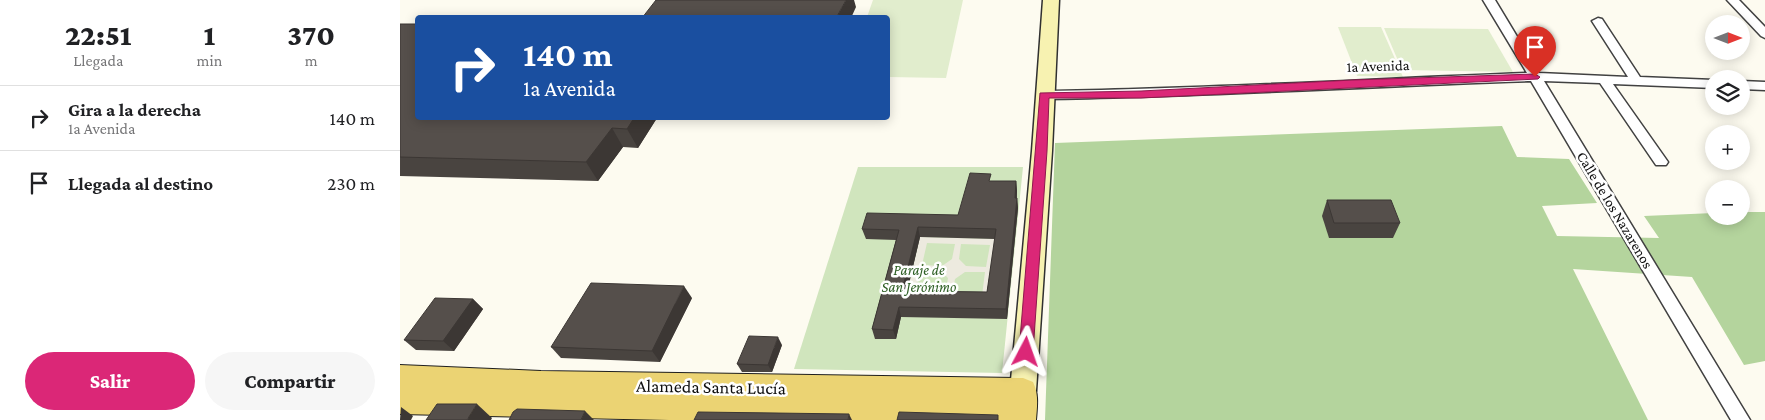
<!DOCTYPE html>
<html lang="es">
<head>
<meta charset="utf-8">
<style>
	:root { --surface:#fff; --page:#f6f6f6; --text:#202124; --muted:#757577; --line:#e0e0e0; --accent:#db2777 }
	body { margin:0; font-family:"Crimson Pro",serif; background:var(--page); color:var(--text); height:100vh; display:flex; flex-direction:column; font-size:19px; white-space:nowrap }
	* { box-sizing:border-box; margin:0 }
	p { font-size:16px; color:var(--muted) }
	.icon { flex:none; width:28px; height:28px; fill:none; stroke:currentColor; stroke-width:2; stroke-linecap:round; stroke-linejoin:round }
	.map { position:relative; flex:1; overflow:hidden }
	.side { display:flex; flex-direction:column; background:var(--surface); width:400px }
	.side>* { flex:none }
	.hud { position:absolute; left:15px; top:15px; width:475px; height:105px; border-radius:5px; box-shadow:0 2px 12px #0003; background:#1a4fa0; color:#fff; overflow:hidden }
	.needle { width:32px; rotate:90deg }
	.fabs { position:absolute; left:1305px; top:15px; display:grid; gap:10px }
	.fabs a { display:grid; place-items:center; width:45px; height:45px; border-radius:50%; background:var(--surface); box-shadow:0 2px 12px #0003; font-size:25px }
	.pin { position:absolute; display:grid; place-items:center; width:42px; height:42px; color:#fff; margin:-51px -21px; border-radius:50% 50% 50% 0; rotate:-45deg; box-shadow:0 0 5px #0007 }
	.pin .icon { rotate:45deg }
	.me { position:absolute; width:55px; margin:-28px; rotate:4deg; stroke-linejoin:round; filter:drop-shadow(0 0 4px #0008) }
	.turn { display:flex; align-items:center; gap:18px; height:105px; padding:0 25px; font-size:22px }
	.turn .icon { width:65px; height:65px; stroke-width:2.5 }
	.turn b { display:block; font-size:35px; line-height:42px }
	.eta { display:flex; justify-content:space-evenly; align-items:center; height:85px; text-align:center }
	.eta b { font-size:30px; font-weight:800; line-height:35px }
	.cta { display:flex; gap:10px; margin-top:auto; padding:10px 25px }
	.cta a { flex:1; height:58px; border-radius:30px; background:var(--accent); color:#fff; font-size:20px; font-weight:800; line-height:58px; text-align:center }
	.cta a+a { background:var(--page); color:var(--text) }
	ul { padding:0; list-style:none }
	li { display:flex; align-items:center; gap:15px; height:65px; padding:0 25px; border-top:1px solid var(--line) }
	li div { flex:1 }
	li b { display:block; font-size:19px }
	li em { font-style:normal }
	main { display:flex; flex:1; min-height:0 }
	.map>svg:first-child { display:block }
	.green { fill:#d0e5bd }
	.forest { fill:#b4d49d }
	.pitch { fill:#e1edcd }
	.plaza { fill:#edeadf; fill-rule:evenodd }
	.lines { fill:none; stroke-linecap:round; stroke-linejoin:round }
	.street-casing { stroke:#414141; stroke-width:3 }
	.secondary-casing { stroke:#303030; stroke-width:3 }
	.primary-casing { stroke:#1f1f1f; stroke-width:2 }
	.street { fill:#fff; fill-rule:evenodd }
	.secondary { fill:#f7f2b1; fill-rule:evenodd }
	.primary { fill:#ebd373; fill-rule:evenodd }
	.wall { fill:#494440; fill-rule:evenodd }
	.shaded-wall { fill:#3c3734 }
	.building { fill:#554f4b; stroke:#3c3734; fill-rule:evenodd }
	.route { fill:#db2777; stroke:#8e194d }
	.labels { text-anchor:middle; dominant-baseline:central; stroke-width:5; stroke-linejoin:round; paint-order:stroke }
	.street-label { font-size:15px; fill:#0e0e0e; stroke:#fff }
	.park-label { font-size:15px; font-style:italic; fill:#2e5f24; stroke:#fff }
	.near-street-label { font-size:18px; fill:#0e0e0e; stroke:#fff }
</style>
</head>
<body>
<main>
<section class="side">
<div class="eta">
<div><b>22:51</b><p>Llegada</p></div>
<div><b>1</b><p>min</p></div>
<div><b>370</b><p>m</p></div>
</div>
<ul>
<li><svg class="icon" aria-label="right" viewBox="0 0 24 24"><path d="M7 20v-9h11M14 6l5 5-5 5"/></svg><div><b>Gira a la derecha</b><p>1a Avenida</p></div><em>140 m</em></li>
<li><svg class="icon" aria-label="arrive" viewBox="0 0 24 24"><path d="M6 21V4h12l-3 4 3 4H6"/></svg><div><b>Llegada al destino</b></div><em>230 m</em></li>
</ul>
<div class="cta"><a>Salir</a><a>Compartir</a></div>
</section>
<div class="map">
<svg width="1365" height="420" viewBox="0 0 1365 420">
	<rect width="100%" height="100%" fill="#fdfbf0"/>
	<!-- green -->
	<path class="green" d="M458 167H623L602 373 394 369Z"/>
	<!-- forest -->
	<path class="forest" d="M1102 126 1117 157 1169 159 1197 203 1142 206 1157 236 1259 238 1244 216 1314 213V216H1341V212H1365V361L1344 365 1292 277 1173 269 1248 420H645L655 143Z"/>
	<!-- pitch -->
	<g class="pitch">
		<path d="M473 0H563L546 78 488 77V18L467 17Z"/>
		<path d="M938 27H981L1003 77 957 76Z"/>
		<path d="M984 28 1088 29 1113 72 1002 70Z"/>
	</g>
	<!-- plaza -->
	<path class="plaza" d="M520 237 597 239 589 302 505 301ZM527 243 555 244 552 259 542 266 522 265ZM561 244 590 245 586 267 566 266 559 259ZM520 271H541L548 278 545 295 515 294ZM565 272H585L582 296 552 295 555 279Z"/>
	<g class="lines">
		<!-- street casing -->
		<g class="street-casing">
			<g id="street">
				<path d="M1083 0H1095L1139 73 1228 77 1192 21 1198 18 1202 19 1240 77 1314 80V88L1213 84 1268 162 1266 165H1256L1200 83 1144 81 1350 420H1331L1131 81C969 86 806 97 644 99L638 95 644 91C805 89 966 79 1127 73Z"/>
				<path d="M1327 0H1339L1365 27V38L1361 36Z"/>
				<path d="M1341 81 1365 82V90L1341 89Z"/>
			</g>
		</g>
		<!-- secondary casing -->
		<g class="secondary-casing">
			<path id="secondary" d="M643 0H659L652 151 636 391 632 399 623 403 614 399 610 391 632 151Z"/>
		</g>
		<!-- primary casing -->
		<g class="primary-casing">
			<path id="primary" d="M0 365 141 371 623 378 633 382C639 394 637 407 636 420H269L0 414Z"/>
		</g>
		<!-- street -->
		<use href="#street" class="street"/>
		<!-- secondary -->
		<use href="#secondary" class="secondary"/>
		<!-- primary -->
		<use href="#primary" class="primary"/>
	</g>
	<!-- wall -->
	<g class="wall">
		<path d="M0 24 257 118 238 148 223 147 198 181 0 176Z"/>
		<path d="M591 181H616L617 191V198L618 208 607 319 501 317 496 339H475L472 329 496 240 466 239 462 229 558 215ZM520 237 595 239 587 292 507 291Z"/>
		<path d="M927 200 1000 223 993 238H929L922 216Z"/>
		<path d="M292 298 260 362 161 358 151 347Z"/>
		<path d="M73 299 83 309 54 351 16 350 4 340Z"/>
		<path d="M382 345 372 372H342L337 364Z"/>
	</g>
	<!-- shaded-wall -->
	<g class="shaded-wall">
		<path d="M446 0H454L456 7 451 18H436Z"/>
		<path d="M234 118H257L238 148 227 129Z"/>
		<path d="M212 128 223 147 198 181 186 162Z"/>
		<path d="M616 181 617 191 615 208V198Z"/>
		<path d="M617 198 618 208 607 319 606 309Z"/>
		<path d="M518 227 520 237 505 301 502 291Z"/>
		<path d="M284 286 292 298 260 362 252 351Z"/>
		<path d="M73 299 83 309 54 351 43 341Z"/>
		<path d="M499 307 501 317 496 339 493 330Z"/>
		<path d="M378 337 382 345 372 372 368 365Z"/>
		<path d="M77 404 92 418 91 420H67Z"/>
		<path d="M1 407 13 416 11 420H0Z"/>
		<path d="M185 411 194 420H181Z"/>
		<path d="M449 414 452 420H448Z"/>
	</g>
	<!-- building -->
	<g class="building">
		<path d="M256 0H446L436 18H242Z"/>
		<path d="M0 24H18V118H234L227 129 212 128 186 162 0 157Z"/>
		<path d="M570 173 591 174 589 181H616L615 198H617L606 309 499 307 493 330 472 329 499 230 462 229 467 213 558 215ZM518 227 596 229 587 292 502 291Z"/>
		<path d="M927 200H991L1000 223H934Z"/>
		<path d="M191 283 284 286 252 351 151 347Z"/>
		<path d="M35 298 73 299 43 341 4 340Z"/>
		<path d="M349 336 378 337 368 365 337 364Z"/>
		<path d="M37 404H77L67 420H26Z"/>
		<path d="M117 409 185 411 181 420H109L113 412Z"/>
		<path d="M298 412 449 414 448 420H294Z"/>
		<path d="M499 412 598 415V420H497Z"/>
	</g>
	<!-- route -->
	<path class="route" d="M1135 74 1140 77 1138 79 741 98H649L647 151 633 352 631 356 626 358 621 356 619 352 640 93 741 91 953 80Z"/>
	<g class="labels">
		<!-- street labels -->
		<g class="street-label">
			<text transform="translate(978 66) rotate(-2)">1a Avenida</text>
			<text transform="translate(1215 210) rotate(59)">Calle de los Nazarenos</text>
		</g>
		<!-- park labels -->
		<g class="park-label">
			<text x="519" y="270">Paraje de<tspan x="519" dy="17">San Jerónimo</tspan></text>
		</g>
		<!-- near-street labels -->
		<g class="near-street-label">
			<text transform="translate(311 387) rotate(1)">Alameda Santa Lucía</text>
		</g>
	</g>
</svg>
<div class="fabs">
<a><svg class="needle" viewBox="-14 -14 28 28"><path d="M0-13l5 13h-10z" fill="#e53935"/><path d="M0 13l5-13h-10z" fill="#757577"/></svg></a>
<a><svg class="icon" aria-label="layers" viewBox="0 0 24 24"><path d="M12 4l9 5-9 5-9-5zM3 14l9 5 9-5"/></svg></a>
<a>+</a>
<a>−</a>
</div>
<div class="pin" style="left:1135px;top:77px;background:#d93025"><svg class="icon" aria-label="arrive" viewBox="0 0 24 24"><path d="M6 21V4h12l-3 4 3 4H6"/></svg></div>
<svg class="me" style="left:626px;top:352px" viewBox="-20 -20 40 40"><path d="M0-17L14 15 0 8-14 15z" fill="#db2777" stroke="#fff" stroke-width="4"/></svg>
<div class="hud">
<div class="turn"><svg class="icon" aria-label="right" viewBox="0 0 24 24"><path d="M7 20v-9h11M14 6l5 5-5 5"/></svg><div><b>140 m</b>1a Avenida</div></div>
</div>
</div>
</main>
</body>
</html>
